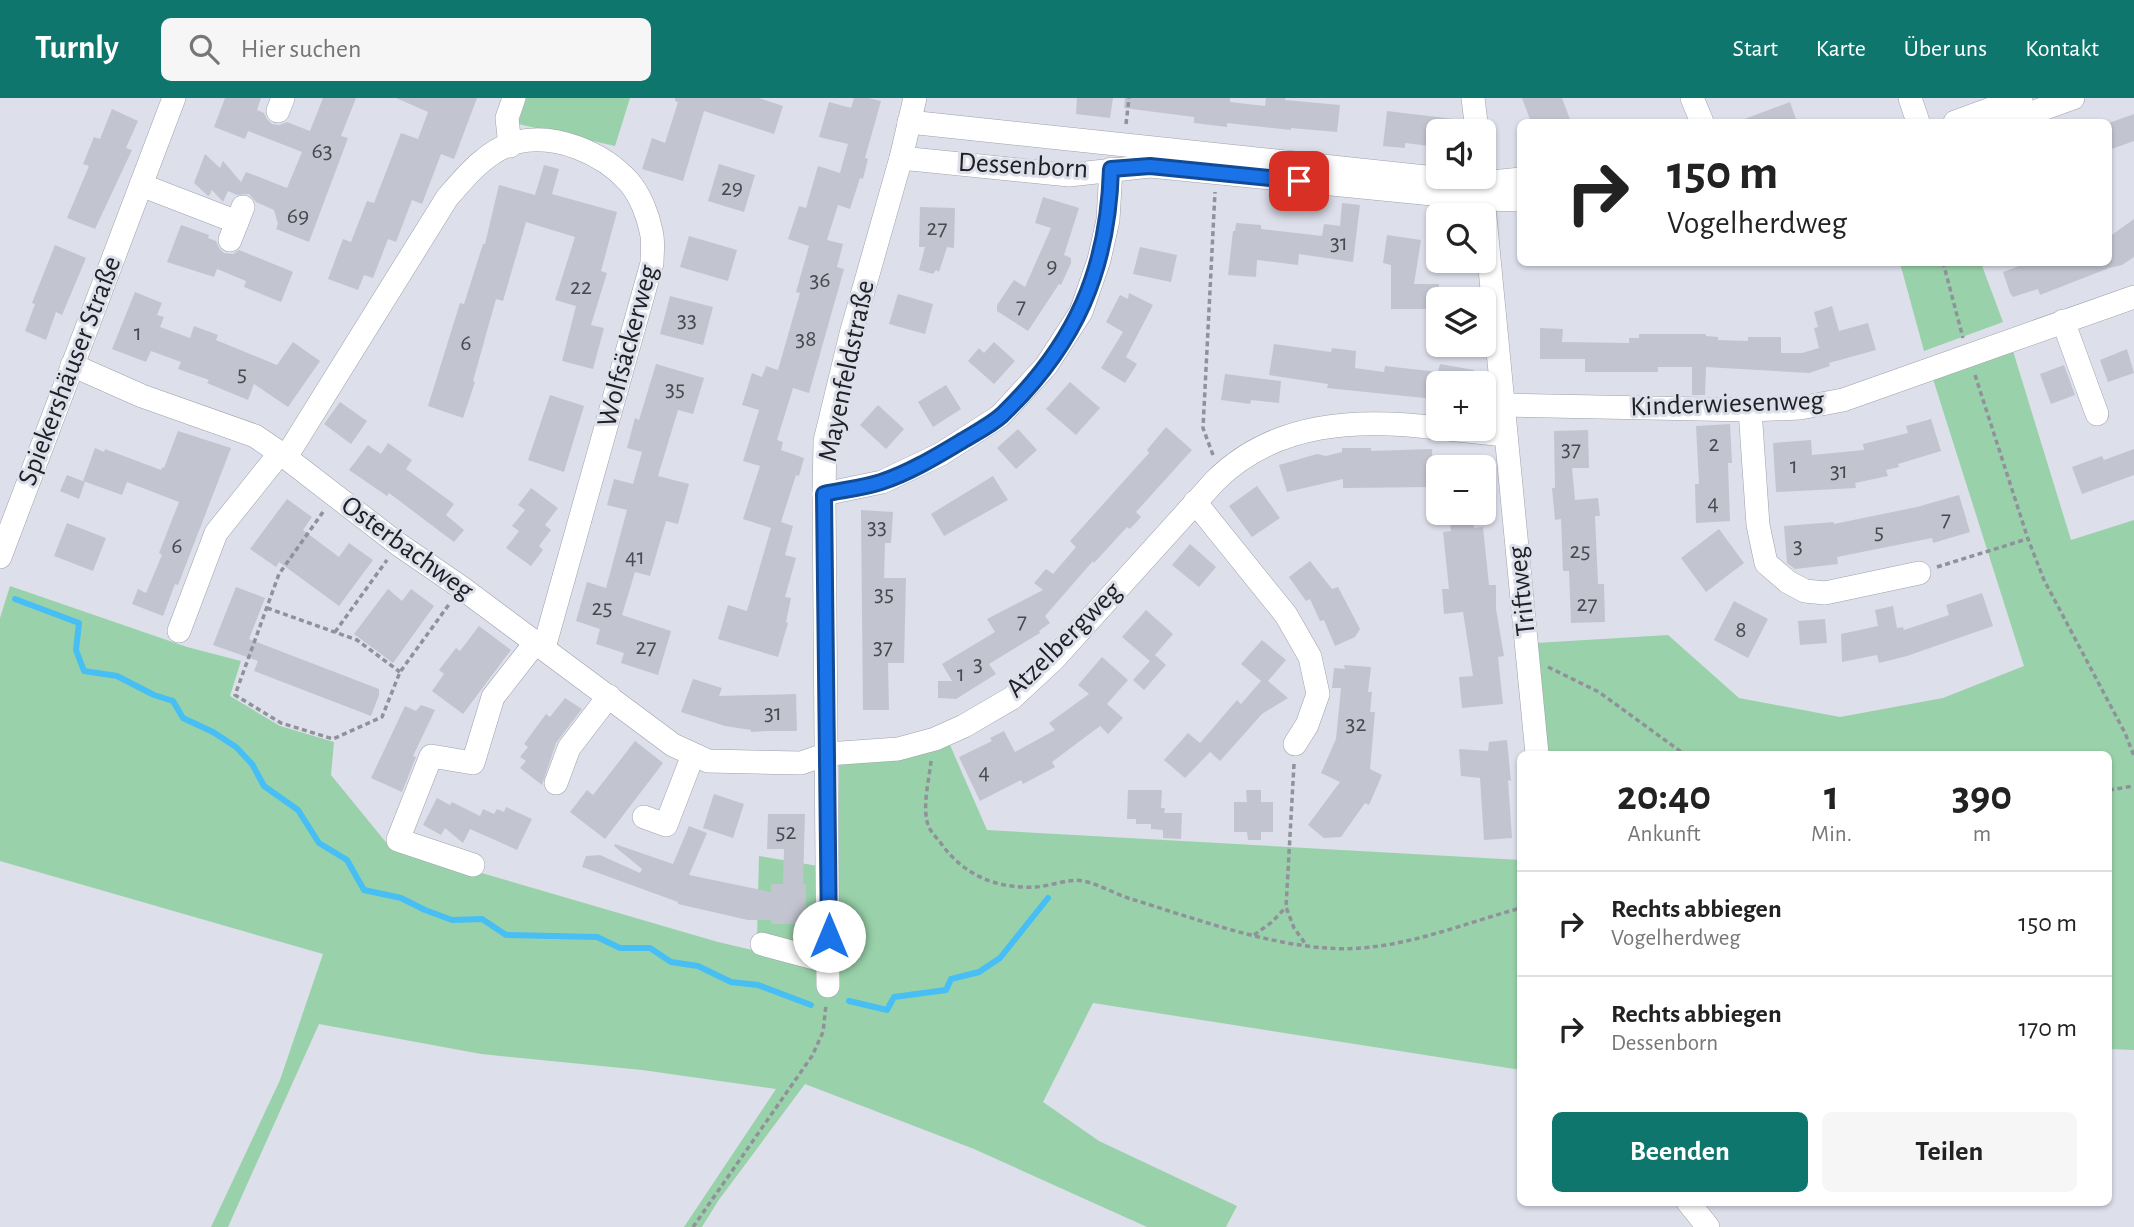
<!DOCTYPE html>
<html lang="de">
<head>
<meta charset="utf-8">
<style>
	:root { --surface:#fff; --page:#f6f6f6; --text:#222; --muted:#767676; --line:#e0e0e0; --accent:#0f766e }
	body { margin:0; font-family:"Alegreya Sans",sans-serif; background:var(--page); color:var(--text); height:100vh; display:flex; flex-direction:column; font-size:26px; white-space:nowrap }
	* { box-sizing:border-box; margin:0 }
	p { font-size:23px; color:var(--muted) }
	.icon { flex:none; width:38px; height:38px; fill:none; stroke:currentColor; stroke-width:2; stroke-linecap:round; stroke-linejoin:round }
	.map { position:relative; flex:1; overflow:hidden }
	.drawer { position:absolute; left:1517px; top:653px; width:595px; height:455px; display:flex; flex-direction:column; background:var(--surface); border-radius:10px; box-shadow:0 2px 5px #0004 }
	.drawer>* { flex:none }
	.banner { position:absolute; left:1517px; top:21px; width:595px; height:147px; border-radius:10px; box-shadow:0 2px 5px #0004; background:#fff; color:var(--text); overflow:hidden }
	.tools { position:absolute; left:1426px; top:21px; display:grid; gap:14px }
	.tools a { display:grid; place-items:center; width:70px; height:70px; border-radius:10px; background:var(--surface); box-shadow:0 2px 5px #0004; font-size:35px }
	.pin { position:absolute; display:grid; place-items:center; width:60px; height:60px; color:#fff; margin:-30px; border-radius:14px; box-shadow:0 4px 10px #0006 }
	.me { position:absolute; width:77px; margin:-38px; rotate:0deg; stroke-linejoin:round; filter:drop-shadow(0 0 5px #0008) }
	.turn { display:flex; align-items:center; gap:24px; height:147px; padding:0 35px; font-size:32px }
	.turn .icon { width:91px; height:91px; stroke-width:2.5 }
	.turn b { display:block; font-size:49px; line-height:60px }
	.eta { display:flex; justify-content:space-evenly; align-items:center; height:119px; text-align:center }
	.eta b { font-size:42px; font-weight:700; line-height:49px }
	.button { display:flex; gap:14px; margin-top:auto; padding:14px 35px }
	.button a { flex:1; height:80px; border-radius:10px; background:var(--accent); color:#fff; font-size:28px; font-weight:700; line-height:80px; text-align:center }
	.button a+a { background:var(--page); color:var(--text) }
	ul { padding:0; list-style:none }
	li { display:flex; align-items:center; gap:21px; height:105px; padding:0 35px; border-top:2px solid var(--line) }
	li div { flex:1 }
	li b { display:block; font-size:26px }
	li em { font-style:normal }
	header { display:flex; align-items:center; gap:42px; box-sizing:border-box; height:98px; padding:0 35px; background:var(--accent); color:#fff }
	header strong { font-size:33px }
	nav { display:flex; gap:38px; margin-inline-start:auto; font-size:24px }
	.search { width:490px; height:63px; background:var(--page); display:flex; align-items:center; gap:18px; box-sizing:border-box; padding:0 24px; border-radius:10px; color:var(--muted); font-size:26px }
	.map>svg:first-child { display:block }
	.green { fill:#99d2aa }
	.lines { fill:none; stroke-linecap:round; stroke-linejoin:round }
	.stream { stroke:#47bef4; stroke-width:6 }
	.building { fill:#c2c5d0 }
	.minor-casing { stroke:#9ea1ab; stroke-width:24 }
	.path { stroke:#90919a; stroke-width:3.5; stroke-dasharray:5 3.5; stroke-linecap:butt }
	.minor { stroke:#fff; stroke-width:23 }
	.route-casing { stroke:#114b97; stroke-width:18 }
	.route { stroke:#1a73e8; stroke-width:12 }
	.labels { text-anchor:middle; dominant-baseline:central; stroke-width:6; stroke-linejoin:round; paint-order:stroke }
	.number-label { font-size:24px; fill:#484a50 }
	.street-label { font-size:28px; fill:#202125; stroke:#dddfeb }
</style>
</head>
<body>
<header>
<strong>Turnly</strong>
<div class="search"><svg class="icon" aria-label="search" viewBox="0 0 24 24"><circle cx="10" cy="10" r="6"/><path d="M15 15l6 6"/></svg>Hier suchen</div>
<nav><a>Start</a><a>Karte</a><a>Über uns</a><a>Kontakt</a></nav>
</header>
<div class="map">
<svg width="2134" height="1129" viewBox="0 0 2134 1129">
	<rect width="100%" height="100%" fill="#dddfeb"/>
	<!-- green -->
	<g class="green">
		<path d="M526 0H630L615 48 518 26Z"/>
		<path d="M1900 165H1981L2003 224 1924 253Z"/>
		<path d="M2013 253 2071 442 2134 422V952L2109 951V656H1547L1536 545 1668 537 1739 600 1840 619 1943 600 2024 568 1933 281Z"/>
		<path d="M10 488 187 549 241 563 230 598 280 628 334 644 331 677 389 748 718 844 839 872V664L950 647 987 732 1521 762V972L1093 905 1043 1004 1099 1043 1237 1108 1226 1129H1147L974 1051 805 986 718 1103 702 1129H684L776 991 642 972 481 956 319 926 228 1129H211L280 982 323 856 0 763V520Z"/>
		<path d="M759 758 818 768 815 854 757 840Z"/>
	</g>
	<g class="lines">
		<!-- stream -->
		<g class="stream">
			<path d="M15 501 79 525 76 552 84 573 117 578 154 597 173 603 183 620 213 634 236 649 252 666 264 688 298 712 319 745 347 762 364 792 401 800 425 812 452 822 482 821 506 837 597 839 620 850H650L671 864 698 868 731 884 758 887 811 907"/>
			<path d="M849 903 887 912 894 899 946 892 951 881 979 874 1000 860 1048 800"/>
		</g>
	</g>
	<!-- building -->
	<g class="building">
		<path d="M225 0H261L257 12 264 15 267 21 272 26 279 27 287 24 310 33 323 0H356L341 38 348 40 309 144 276 131 278 126 274 112 256 104 249 96 237 97 228 93 223 104 212 92 209 98 207 97 194 85 205 56 220 70 223 63 241 84 246 74 287 90 302 54 248 33 245 41 214 29Z"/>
		<path d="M396 0H477L454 61 441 56 422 106 412 102 396 144 388 141 373 180 364 177 358 192 328 181 343 141 351 144 367 103 374 105 401 35 418 41 428 14Z"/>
		<path d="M675 0H759L783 8 774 36 704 13 683 83 642 71 652 40 665 45 678 4 675 3Z"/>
		<path d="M854 0H868L881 3 865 60 868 61 863 81 860 80 850 111 838 107 827 142 843 146 837 169 844 171 809 295 793 290 777 342 783 344 781 352 804 360 799 378 796 377 781 424 793 428 785 457 796 460 785 499 791 500 786 524 788 525 778 559 718 541 728 507 747 513 771 430 743 421 760 368 743 363 759 312 742 307 752 275 762 279 766 268 778 272 800 195 796 194 809 148 788 141 799 108 806 110 818 68 840 75 848 46 819 39 829 4 851 10Z"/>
		<path d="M1077 0H1113L1110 20 1076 16Z"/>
		<path d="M1125 0H1230V4L1265 8 1266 0H1285V2L1340 7 1337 34 1291 30V32L1227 25V29L1194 25V19L1124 10Z"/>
		<path d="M1522 0H1562L1571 24H1531Z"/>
		<path d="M1790 4 1797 24H1739V23Z"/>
		<path d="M112 11 138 23 126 50 132 52 95 131 67 120 89 68 83 66 94 39 100 41Z"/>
		<path d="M1387 13 1462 22 1463 33H1438V49L1405 45V50L1383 48Z"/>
		<path d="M2134 16V43L2109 52V25Z"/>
		<path d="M719 66 755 77 744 114 708 103Z"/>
		<path d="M544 67 559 71 552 96 617 114 601 173 607 175 591 227 604 230 593 271 562 263 576 208 555 202 575 139 526 124 503 203 496 201 473 283 475 284 463 320 428 308 460 205 464 206 483 146H485L499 87 535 97Z"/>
		<path d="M1043 99 1079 110 1064 157 1071 160V165L1061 187 1059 186 1028 233 997 213V207L1014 182 1025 189 1051 130 1035 125Z"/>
		<path d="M1342 105 1360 107 1353 164 1299 156 1298 167 1257 162 1256 179 1228 177 1233 133H1235L1236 125 1261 127V131L1322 138 1324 126 1340 128Z"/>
		<path d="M920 109 955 110 954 150 947 149 939 174 936 172 933 176 919 172 925 149H919Z"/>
		<path d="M2134 121V159L2122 167 2109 170 2040 197 2038 191 2013 199 2010 195 2003 174 2030 164H2109V139Z"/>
		<path d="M181 127 209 137 208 140 216 143 219 150 224 155 233 156 239 152 293 174 281 204 244 189 246 183 217 171 214 179 167 164Z"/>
		<path d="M1387 137 1421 142 1414 186H1439L1438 211H1391V167L1383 165Z"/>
		<path d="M689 138 737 152 728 183 680 169Z"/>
		<path d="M55 147 86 160 62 217 56 214 46 242 25 233 35 206 32 205Z"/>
		<path d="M1140 149 1177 157 1171 184 1133 176Z"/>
		<path d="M135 194 162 205 157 217 164 219 160 229 190 240 194 228 218 237 216 242 277 267 293 244 320 263 288 309 254 286 248 302 207 285 209 282 178 271 181 264 151 253 146 264 112 251Z"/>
		<path d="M1129 195 1153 207 1126 259 1137 266 1125 285 1101 270 1123 234 1106 224 1120 197 1128 201Z"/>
		<path d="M898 196 933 206 925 236 889 226Z"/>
		<path d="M670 198 713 209 703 247 660 236Z"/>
		<path d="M1832 208 1839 233 1868 225 1876 252 1829 265 1830 268 1809 275 1706 269 1705 297H1692V269H1658V274H1585V261H1540V230L1563 231 1562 244 1629 245V240H1639V236H1706V238L1718 239V242L1748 243V239H1781V255H1802L1819 250 1814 230 1818 229 1814 214Z"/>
		<path d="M994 244 1015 263 994 286 968 263 979 250 984 255Z"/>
		<path d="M1274 246 1331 254 1332 250 1356 253 1355 270 1384 274 1385 268 1438 274 1440 266 1474 272 1472 285H1438V298L1434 297V301L1327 290 1328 286 1269 277Z"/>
		<path d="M2127 251 2134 275 2108 284 2100 262Z"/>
		<path d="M656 266 704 280 693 316 678 312 658 378 689 386 678 426 666 423 650 478 635 474 622 517 671 533 658 577 621 565 624 555 596 546 600 531 576 523 587 484 606 490 627 412 607 407 614 381 633 386 642 354 627 350 635 320 639 322Z"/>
		<path d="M2064 267 2075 297 2051 306 2040 276Z"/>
		<path d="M1225 276 1281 283 1279 305 1251 302 1250 306 1221 302Z"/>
		<path d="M1070 284 1100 310 1076 337 1046 311Z"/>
		<path d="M946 287 961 311 933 329 918 304Z"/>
		<path d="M550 297 584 308 564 374 528 362Z"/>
		<path d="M340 304 367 323 351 346 324 326Z"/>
		<path d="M878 307 904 331 886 351 860 327Z"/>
		<path d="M1931 321 1941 353 1898 366 1899 369 1886 372 1888 378 1855 385 1856 390 1776 394 1773 345 1811 342 1812 357 1864 352 1863 346 1908 335 1906 328Z"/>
		<path d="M1730 326 1732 365H1728L1730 423 1696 425 1695 386H1699L1696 328Z"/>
		<path d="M1166 329 1192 352 1136 414 1141 419 1130 431 1127 429 1094 465 1093 463 1045 518 1050 525 1039 533 1040 535 989 566 996 576 956 601 938 600V583H952L942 566 995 534 987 521 1043 492 1034 485 1046 471 1053 476 1076 449 1070 443 1149 355 1147 352Z"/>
		<path d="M1018 331 1037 352 1016 371 997 350Z"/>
		<path d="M1588 332 1589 370H1572L1575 402 1598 400 1600 418H1595L1598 486H1604L1605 524 1571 525 1569 473H1563L1561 421 1555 422 1552 390H1555L1554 333Z"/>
		<path d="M178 333 231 350 178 487 175 486 163 518 132 506 138 491 146 495 162 457 159 455 179 404 127 384 122 397 83 383 95 350 104 354 105 351 161 372 162 369 164 370Z"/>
		<path d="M388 345 412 362 406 371 454 406 446 417 464 432 454 444 389 395 387 398 349 372 368 347 381 356Z"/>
		<path d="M1342 350H1371V353L1432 351 1433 389 1343 390V381L1287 394 1279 367 1317 356 1326 358 1342 354Z"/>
		<path d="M2134 351V377L2082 396 2072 369 2102 358 2104 362Z"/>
		<path d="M67 377 85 384 79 401 60 393Z"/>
		<path d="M993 378 1008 402 944 438 931 416Z"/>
		<path d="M1257 388 1280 420 1252 439 1229 408Z"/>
		<path d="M531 390 558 410 545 427 551 432 539 448 543 452 531 468 506 450 519 433 512 428 525 412 518 407Z"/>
		<path d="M1959 397 1970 434 1933 445 1932 440 1837 459 1838 466 1795 471 1787 465 1784 428 1834 424V426L1917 409Z"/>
		<path d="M287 401 312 419 303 432 339 459 349 445 373 462 339 508 279 464 276 469 250 451Z"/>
		<path d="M861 412 893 414 891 445H885L884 480H906L904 565H888L889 612H863Z"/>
		<path d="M1449 415H1473L1474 430 1483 429 1489 487H1496V511L1504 558 1498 559 1503 606 1462 610 1459 579 1473 578 1463 514 1444 516 1442 491H1449L1443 434 1451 433Z"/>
		<path d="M67 425 106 440 93 473 54 458Z"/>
		<path d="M1719 431 1744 465 1706 494 1681 460Z"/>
		<path d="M1190 446 1216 469 1199 489 1172 467Z"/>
		<path d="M1310 463 1332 491 1338 489 1360 531 1355 539 1335 548 1324 522 1320 523 1310 501 1306 503 1289 479Z"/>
		<path d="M236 489 265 500 249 541 379 591V597L371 618 254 573 258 563 213 547Z"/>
		<path d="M388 491 402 503 411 491 434 508 393 565 354 536Z"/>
		<path d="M1982 495 1993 528 1907 558 1879 565 1877 557 1842 564 1841 536 1878 528 1875 512 1893 508 1897 530 1903 529 1904 532 1949 517 1946 507Z"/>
		<path d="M1734 503 1768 521 1748 560 1714 542Z"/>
		<path d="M1146 512 1173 536 1155 557 1166 567 1144 592 1133 582 1150 563 1122 539Z"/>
		<path d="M1825 521 1827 545 1800 547 1798 523Z"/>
		<path d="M479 528 511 552 463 616 432 593 444 576 439 572 456 550 460 553Z"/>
		<path d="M1262 542 1286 562 1268 583 1288 600 1262 616 1220 663 1210 654 1185 680 1164 662 1188 635 1200 645 1237 602 1241 606 1261 583 1241 566Z"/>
		<path d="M1102 559 1128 582 1107 606 1123 620 1108 636 1100 628 1052 664 1055 669 1023 686 1021 682 980 703 959 659 992 643 990 640 1004 633 1015 654 1055 632 1049 625 1089 596 1078 587Z"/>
		<path d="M1344 567 1371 569 1368 594H1372L1370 614H1375L1370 671 1382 677 1369 707 1365 705 1341 739 1324 740 1308 727 1340 684 1321 675 1336 641 1341 590H1332L1334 570 1345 571Z"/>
		<path d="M693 581 722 590 719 598 796 596 797 633H768V631V633L751 634V632L725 628 681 614Z"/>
		<path d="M565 600 582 611 556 645 542 687 520 670 526 663 520 659 528 649 524 646 546 616 550 619Z"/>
		<path d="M421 607 435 612 413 658 416 659 402 694 371 680 405 608 416 613Z"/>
		<path d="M1507 642 1511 683 1508 682 1512 740 1484 742 1480 680 1461 678 1459 651 1488 653 1489 644Z"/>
		<path d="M635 643 663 665 605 741 570 714 587 692 593 697Z"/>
		<path d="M1128 692H1162L1161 710H1165L1164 715H1182L1181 741 1163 740V732L1151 731V726H1136V721H1127Z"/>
		<path d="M1246 692H1261V704H1273V734H1261V742H1248L1247 734H1234V704H1247Z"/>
		<path d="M714 696 744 706 733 740 703 730Z"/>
		<path d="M437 700 450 707 452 704 480 718 483 711 494 716 497 711 504 714 506 709 532 721 517 752 470 731 463 745 445 730 441 737 423 727Z"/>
		<path d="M768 716H805L803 786H806V826H771V822H748L678 806V804L582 769 586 758 600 757 640 775 642 771 614 748 615 746 673 766 689 728 707 735 689 777 771 794V786H783L784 751H767Z"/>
	</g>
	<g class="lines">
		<!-- minor casing -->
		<g class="minor-casing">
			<g id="minor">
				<path d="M1473 0 1477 33"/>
				<path d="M1692 0 1702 24"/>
				<path d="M1910 0 1918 24"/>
				<path d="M278 13 283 0"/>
				<path d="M909 24 1482 85 1521 81"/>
				<path d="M1955 24 2021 0"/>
				<path d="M2006 24 2073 0"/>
				<path d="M510 48 507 20 514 0"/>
				<path d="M901 60 1069 77 1150 68 1483 101 1521 102"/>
				<path d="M141 87 237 124"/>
				<path d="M1482 88 1537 656"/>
				<path d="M230 142 243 109"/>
				<path d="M2063 223 2097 316"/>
				<path d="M72 267 142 298 255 338 280 355 398 446 462 490 673 647 708 663 801 665 827 656 898 651 935 641 964 628 1012 600 1054 561 1215 383C1275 323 1359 320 1438 330"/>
				<path d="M1503 307 1750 312 1800 310 1843 302 2134 199"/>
				<path d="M1750 312 1758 427 1766 465 1788 484 1805 493 1825 495 1919 475"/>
				<path d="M1448 331 1505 337"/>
				<path d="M286 359 447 100C466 78 487 52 517 44 556 35 603 55 629 84 640 97 648 117 651 133 654 143 652 155 652 165L544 550"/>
				<path d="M824 396 882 384 941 356 1000 318 1046 268 1081 214 1099 162 1108 122 1111 71"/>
				<path d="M1195 404 1286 517 1310 559 1318 596 1307 627 1295 646"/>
				<path d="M0 459 174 0"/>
				<path d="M179 533 216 435 280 355"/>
				<path d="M556 685 569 650 609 598"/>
				<path d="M644 719 666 727 693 657"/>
				<path d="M473 767 398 742 431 658 473 665 493 599 536 544"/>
				<path d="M762 846 829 864"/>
				<path d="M828 888 824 396 825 343 851 236 901 60 915 0"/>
				<path d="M1688 1104 1708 1129"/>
			</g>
		</g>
		<!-- path -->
		<g class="path">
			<path d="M1126 26 1129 0"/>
			<path d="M1943 164 1963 240"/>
			<path d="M1975 277 2028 441 2044 482 2125 635 2134 658"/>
			<path d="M1213 357 1203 330 1215 94"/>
			<path d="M323 414 279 476 235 597 281 625 333 641 382 619 400 574 450 505"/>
			<path d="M1937 469 2027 441"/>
			<path d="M267 510 357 542 400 574"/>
			<path d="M335 534 387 462"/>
			<path d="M1548 569 1599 594 1684 656"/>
			<path d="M931 663C929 683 922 708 928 727 930 733 936 739 940 744 963 777 996 791 1036 789 1051 788 1069 780 1083 783 1099 786 1113 795 1128 800 1197 821 1289 856 1361 850 1416 846 1468 824 1521 810"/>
			<path d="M1294 666 1286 809 1294 830 1307 848"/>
			<path d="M2109 692 2134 688"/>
			<path d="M1254 837 1272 824 1286 809"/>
			<path d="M693 1129 812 958 823 934 826 907"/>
		</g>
		<!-- minor -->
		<use href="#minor" class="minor"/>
	</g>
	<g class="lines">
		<!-- route casing -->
		<g class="route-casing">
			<path id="route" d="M829 838 824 396C842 392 863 390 881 384 909 375 937 358 962 343 975 335 991 327 1002 317 1076 246 1108 172 1111 71L1150 68 1299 83"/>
		</g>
		<!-- route -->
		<use href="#route" class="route"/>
	</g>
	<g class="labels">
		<!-- number labels -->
		<g class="number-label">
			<text x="322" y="53">63</text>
			<text x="732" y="90">29</text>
			<text x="298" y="118">69</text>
			<text x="937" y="130">27</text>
			<text x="1339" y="145">31</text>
			<text x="1052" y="168">9</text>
			<text x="820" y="182">36</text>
			<text x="581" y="189">22</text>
			<text x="1021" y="208">7</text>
			<text x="687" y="222">33</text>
			<text x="138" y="235">1</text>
			<text x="806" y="241">38</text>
			<text x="466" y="245">6</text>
			<text x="242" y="276">5</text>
			<text x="675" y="291">35</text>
			<text x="1714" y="346">2</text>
			<text x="1571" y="351">37</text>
			<text x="1794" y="368">1</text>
			<text x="1839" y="373">31</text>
			<text x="1713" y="405">4</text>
			<text x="1946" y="421">7</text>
			<text x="877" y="429">33</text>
			<text x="1879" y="434">5</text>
			<text x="177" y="448">6</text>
			<text x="1798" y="448">3</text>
			<text x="1580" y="453">25</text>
			<text x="635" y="459">41</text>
			<text x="884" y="496">35</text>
			<text x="1587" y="506">27</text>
			<text x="602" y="510">25</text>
			<text x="1022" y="523">7</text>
			<text x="1741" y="532">8</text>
			<text x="646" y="549">27</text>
			<text x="883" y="549">37</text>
			<text x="978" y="566">3</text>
			<text x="961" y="576">1</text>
			<text x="773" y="615">31</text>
			<text x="1356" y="626">32</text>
			<text x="984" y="674">4</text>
			<text x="786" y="734">52</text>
		</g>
		<!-- street labels -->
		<g class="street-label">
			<text transform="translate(1023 68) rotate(3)">Dessenborn</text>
			<text transform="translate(628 248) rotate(-75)">Wolfsäckerweg</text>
			<text transform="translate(70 273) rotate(-69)">Spiekershäuser Straße</text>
			<text transform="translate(847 273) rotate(-78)">Mayenfeldstraße</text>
			<text transform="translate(1727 306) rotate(-2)">Kinderwiesenweg</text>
			<text transform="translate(407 450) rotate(36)">Osterbachweg</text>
			<text transform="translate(1522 493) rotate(-96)">Triftweg</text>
			<text transform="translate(1064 542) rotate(-45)">Atzelbergweg</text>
		</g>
	</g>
</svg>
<div class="tools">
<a><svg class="icon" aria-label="sound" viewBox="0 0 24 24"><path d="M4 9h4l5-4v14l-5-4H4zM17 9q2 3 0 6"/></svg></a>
<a><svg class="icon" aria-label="search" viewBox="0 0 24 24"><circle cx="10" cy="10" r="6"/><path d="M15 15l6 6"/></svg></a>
<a><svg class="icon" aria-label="layers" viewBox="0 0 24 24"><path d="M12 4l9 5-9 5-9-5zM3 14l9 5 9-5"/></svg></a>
<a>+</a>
<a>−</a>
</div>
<div class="pin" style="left:1299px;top:83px;background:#d93025"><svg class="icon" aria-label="arrive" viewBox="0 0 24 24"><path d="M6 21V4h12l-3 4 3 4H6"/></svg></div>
<svg class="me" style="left:829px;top:838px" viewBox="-20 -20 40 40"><circle r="19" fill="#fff"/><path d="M0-13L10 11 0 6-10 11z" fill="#1a73e8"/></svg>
<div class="banner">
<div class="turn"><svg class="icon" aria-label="right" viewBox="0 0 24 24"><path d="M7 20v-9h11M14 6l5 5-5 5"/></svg><div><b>150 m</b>Vogelherdweg</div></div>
</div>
<section class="drawer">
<div class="eta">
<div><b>20:40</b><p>Ankunft</p></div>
<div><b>1</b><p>Min.</p></div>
<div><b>390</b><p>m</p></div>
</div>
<ul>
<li><svg class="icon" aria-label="right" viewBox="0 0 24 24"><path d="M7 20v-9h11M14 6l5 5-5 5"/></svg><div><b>Rechts abbiegen</b><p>Vogelherdweg</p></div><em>150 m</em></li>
<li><svg class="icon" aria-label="right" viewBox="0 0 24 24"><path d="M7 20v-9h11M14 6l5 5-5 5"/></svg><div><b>Rechts abbiegen</b><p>Dessenborn</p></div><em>170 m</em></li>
</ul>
<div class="button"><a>Beenden</a><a>Teilen</a></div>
</section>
</div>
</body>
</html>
